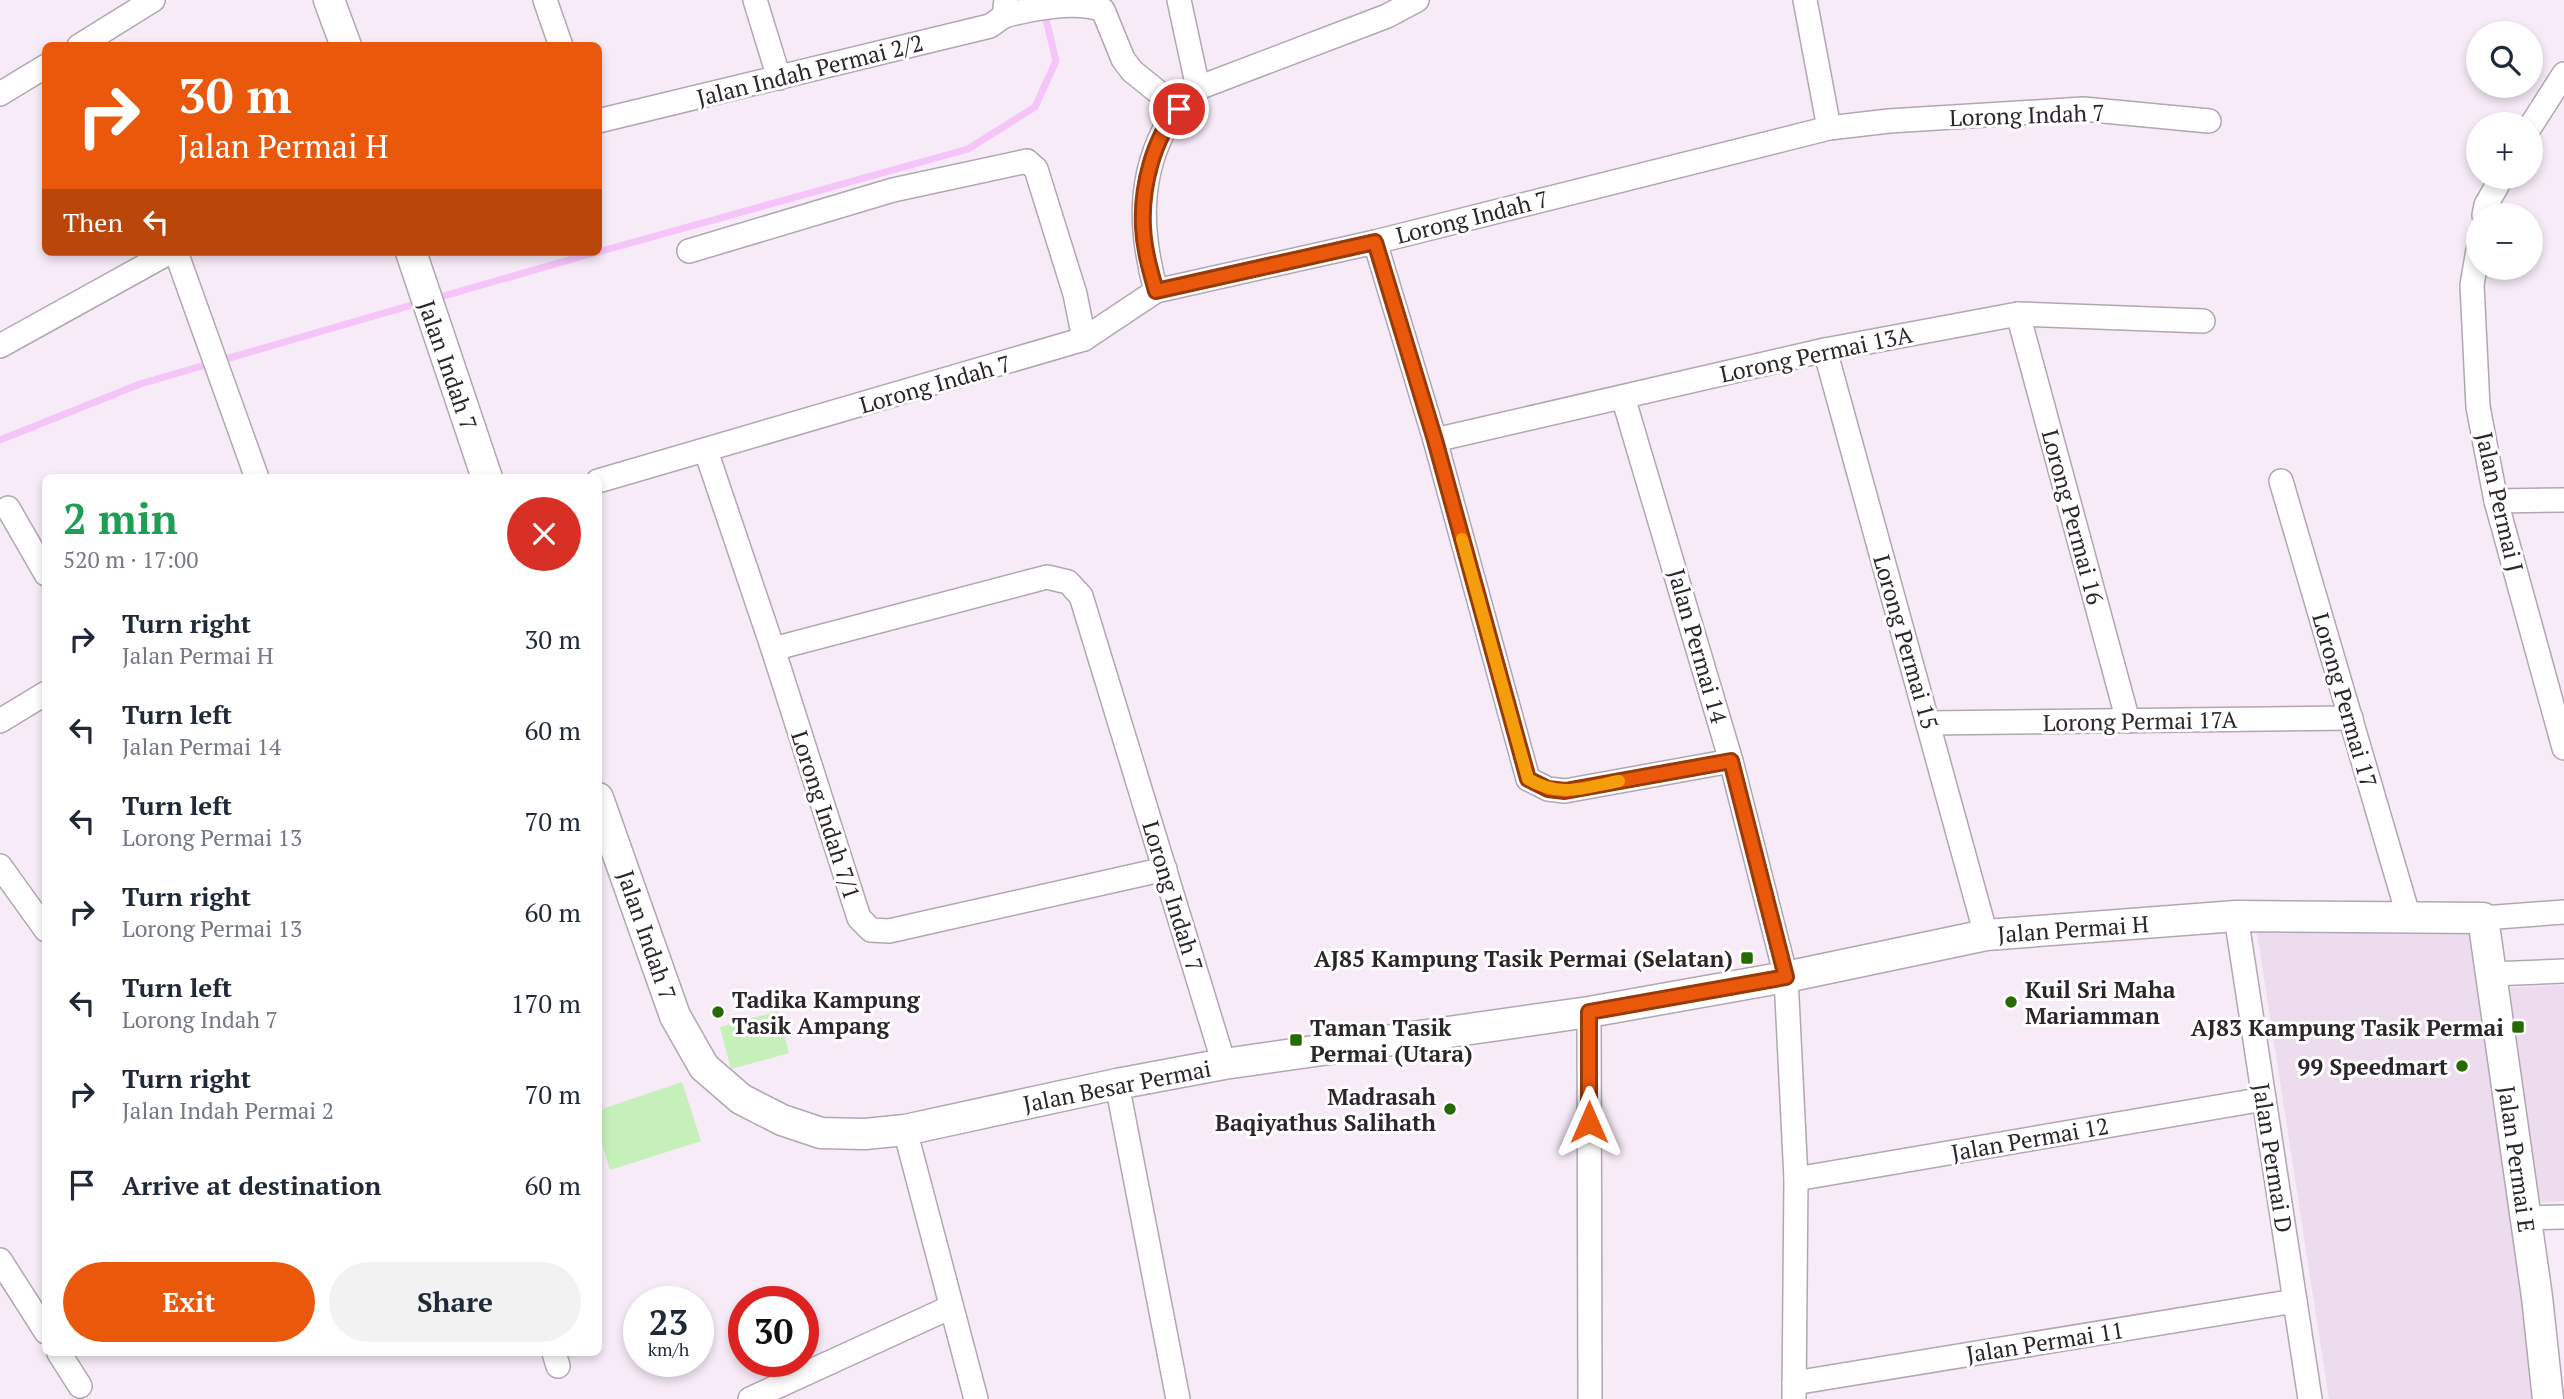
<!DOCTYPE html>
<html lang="en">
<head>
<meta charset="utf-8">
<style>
	:root { --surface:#fff; --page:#f2f2f3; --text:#1f2937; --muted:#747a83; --accent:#ea580c }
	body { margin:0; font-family:"PT Serif",serif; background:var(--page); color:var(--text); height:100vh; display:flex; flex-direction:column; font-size:26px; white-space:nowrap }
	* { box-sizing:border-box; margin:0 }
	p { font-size:23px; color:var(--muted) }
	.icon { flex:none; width:38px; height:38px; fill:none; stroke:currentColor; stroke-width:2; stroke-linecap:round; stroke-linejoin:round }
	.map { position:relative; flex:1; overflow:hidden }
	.drawer { position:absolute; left:42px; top:474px; width:560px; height:882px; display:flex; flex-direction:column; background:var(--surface); border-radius:10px; box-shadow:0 4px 10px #0003 }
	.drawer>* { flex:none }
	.hud { position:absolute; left:42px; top:42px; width:560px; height:214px; border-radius:10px; box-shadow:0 4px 10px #0003; background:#ea580c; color:#fff; overflow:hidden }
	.fabs { position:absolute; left:2466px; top:21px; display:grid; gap:14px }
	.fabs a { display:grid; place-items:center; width:77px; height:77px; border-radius:50%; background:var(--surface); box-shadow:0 4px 10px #0003; font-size:35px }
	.speed { position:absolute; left:623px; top:1286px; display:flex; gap:14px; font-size:35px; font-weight:700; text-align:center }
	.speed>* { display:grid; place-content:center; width:91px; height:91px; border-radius:50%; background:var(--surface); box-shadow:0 4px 10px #0003; line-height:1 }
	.speed small { font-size:18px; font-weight:400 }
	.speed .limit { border:10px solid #d22; background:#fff; color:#111 }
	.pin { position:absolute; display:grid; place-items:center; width:60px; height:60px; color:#fff; margin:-30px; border:4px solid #fff; border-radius:50%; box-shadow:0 2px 7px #0007 }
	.me { position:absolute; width:77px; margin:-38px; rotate:0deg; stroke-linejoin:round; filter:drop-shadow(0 0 5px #0008) }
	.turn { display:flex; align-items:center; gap:24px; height:147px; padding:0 21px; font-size:32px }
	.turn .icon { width:91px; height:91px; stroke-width:2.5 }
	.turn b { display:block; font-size:49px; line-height:60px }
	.then { display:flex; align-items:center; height:66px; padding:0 21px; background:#0003; gap:14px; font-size:26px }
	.round { display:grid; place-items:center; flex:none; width:74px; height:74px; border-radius:37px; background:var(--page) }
	.overview { display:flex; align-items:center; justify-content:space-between; height:119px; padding:0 21px }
	h1 { font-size:42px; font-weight:800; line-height:52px; color:#1e9e55 }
	.cta { display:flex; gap:14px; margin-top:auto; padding:14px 21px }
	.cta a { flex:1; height:80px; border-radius:42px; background:var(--accent); color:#fff; font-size:28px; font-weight:800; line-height:80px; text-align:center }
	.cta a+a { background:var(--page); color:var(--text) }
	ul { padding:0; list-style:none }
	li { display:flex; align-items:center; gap:21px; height:91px; padding:0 21px }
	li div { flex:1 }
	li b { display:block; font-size:26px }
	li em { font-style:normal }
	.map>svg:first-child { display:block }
	.built { fill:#ecdced }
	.green { fill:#c6f0ba }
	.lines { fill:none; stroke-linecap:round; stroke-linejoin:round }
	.stream { stroke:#f5c4f9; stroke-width:7 }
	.minor-casing { stroke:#b1a7b2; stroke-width:26 }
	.tertiary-casing { stroke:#b1a7b2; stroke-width:33 }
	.minor { stroke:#fff; stroke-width:23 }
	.tertiary { stroke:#fff; stroke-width:30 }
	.route-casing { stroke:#983908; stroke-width:18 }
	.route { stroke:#ea580c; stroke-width:12 }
	.slow { stroke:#f59e0b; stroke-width:12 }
	.poi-dot { fill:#266a02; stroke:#fff; stroke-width:2.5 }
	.labels { text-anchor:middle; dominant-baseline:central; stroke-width:6; stroke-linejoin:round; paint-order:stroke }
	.street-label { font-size:23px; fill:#2a262a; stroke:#fff }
	.poi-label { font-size:23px; font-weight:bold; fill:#2a262a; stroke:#fff; text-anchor:end }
</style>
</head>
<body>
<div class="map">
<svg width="2564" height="1399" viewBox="0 0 2564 1399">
	<rect width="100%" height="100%" fill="#f6ebf7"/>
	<!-- built -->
	<g class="built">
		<path d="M2257 932 2472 933 2526 1319 2534 1399H2329Z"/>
		<path d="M2564 985V1201L2537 1202 2506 988Z"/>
	</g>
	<!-- green -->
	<g class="green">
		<path d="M778 1011 789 1053 731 1069 720 1027Z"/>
		<path d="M682 1082 701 1141 610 1170 599 1134V1110Z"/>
	</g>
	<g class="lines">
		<!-- stream -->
		<g class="stream">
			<path d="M598 252 968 149 1035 107 1056 61 1044 11"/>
			<path d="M433 299 597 252"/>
			<path d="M0 440 140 384 422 302"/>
		</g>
		<!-- minor casing -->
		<g class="minor-casing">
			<g id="minor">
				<path d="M545 0 561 46"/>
				<path d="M755 0 779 78"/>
				<path d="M1179 0 1198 88"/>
				<path d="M1805 0 1829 128"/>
				<path d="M1004 16C1032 8 1077 0 1103 10L1123 59 1132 71 1179 109"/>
				<path d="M79 46 153 0"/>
				<path d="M0 94 46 66"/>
				<path d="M598 121 990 26 1004 16 1006 0"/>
				<path d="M2530 127 2564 74"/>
				<path d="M2484 215 2486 205 2502 177"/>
				<path d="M1375 242 1435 440 1528 779 1548 789 1565 791 1731 761"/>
				<path d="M2478 250 2472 285 2478 407 2496 501 2564 748"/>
				<path d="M689 251 893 190 1027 161 1036 169 1075 294 1084 339"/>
				<path d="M176 252 257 478"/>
				<path d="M1156 291C1140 232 1137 176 1169 121 1176 109 1189 98 1198 88L1387 16 1417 0"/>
				<path d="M2018 314 2128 721"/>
				<path d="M0 346 170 252"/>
				<path d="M1825 350 1986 935"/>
				<path d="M1623 397 1731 761 1786 977 1796 1179 1794 1399"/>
				<path d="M1435 440 1825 350 2018 314 2203 321"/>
				<path d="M706 451 773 649 859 918 871 930 889 931 1165 869"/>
				<path d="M598 481 1084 339 1156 291 1375 242 1829 128 1889 121 2083 109 2209 121"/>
				<path d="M2281 481 2409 918"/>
				<path d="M2496 501 2564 500"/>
				<path d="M8 508 46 574"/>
				<path d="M773 649 1047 577 1068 582 1081 596 1224 1064"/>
				<path d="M0 721 46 693"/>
				<path d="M1928 723 2351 718"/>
				<path d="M0 866 46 930"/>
				<path d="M2236 916 2310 1399"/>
				<path d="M2483 918 2564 912"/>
				<path d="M2491 974 2564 971"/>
				<path d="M1589 1012 1590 1399"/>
				<path d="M1117 1084 1178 1399"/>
				<path d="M905 1130 976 1399"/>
				<path d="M1796 1179 2264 1099"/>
				<path d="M2525 1218 2564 1217"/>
				<path d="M0 1260 46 1332"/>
				<path d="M59 1353 80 1386"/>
				<path d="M554 1353 558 1366"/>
				<path d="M1794 1383 2295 1301"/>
				<path d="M750 1399 951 1307"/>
			</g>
		</g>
		<!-- tertiary casing -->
		<g class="tertiary-casing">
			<g id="tertiary">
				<path d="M329 0 346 46"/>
				<path d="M411 252 487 478"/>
				<path d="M598 798 675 1016 704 1067 741 1099 782 1120 821 1133 865 1134 905 1130 1117 1084 1224 1064 1589 1012 1786 977 1986 935 2236 916 2483 918 2537 1297 2548 1399"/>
			</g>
		</g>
		<!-- minor -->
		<use href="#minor" class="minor"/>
		<!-- tertiary -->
		<use href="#tertiary" class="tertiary"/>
	</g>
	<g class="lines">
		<!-- route casing -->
		<g class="route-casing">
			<path id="route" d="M1179 109C1153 138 1141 188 1143 227 1144 249 1150 270 1156 291L1375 242 1435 440 1528 779 1548 789 1565 791 1731 761 1786 977 1589 1012V1122"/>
		</g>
		<!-- route -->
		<use href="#route" class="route"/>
		<!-- slow -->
		<path class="slow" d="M1462 539 1528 779C1560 798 1584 788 1619 781"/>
	</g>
	<!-- markers -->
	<g class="poi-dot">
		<rect x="1740" y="951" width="14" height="14" rx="3.5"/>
		<circle cx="2011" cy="1002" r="7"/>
		<circle cx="718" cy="1012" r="7"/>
		<rect x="2511" y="1020" width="14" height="14" rx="3.5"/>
		<rect x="1289" y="1033" width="14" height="14" rx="3.5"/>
		<circle cx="2462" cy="1066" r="7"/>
		<circle cx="1450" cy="1109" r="7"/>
	</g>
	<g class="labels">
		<!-- street labels -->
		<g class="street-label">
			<text transform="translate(810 70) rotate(-14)">Jalan Indah Permai 2/2</text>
			<text transform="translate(2027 115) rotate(-2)">Lorong Indah 7</text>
			<text transform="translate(1472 217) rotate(-14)">Lorong Indah 7</text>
			<text transform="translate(1816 354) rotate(-12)">Lorong Permai 13A</text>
			<text transform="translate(448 365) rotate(71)">Jalan Indah 7</text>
			<text transform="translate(935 384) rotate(-16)">Lorong Indah 7</text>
			<text transform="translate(2500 502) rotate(77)">Jalan Permai J</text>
			<text transform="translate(2073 517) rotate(75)">Lorong Permai 16</text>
			<text transform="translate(1906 642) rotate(74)">Lorong Permai 15</text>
			<text transform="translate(1698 646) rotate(74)">Jalan Permai 14</text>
			<text transform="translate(2345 700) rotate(74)">Lorong Permai 17</text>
			<text transform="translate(2140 721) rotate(-1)">Lorong Permai 17A</text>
			<text transform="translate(826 815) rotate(72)">Lorong Indah 7/1</text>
			<text transform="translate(1173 896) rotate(73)">Lorong Indah 7</text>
			<text transform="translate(2073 929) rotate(-4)">Jalan Permai H</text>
			<text transform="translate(647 935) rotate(71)">Jalan Indah 7</text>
			<text transform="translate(1117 1086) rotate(-11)">Jalan Besar Permai</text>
			<text transform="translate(2030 1139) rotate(-10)">Jalan Permai 12</text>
			<text transform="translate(2273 1158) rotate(81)">Jalan Permai D</text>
			<text transform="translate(2517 1159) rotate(82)">Jalan Permai E</text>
			<text transform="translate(2045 1342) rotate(-9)">Jalan Permai 11</text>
		</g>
		<!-- poi labels -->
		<g class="poi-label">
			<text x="1733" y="958">AJ85 Kampung Tasik Permai (Selatan)</text>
			<text x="2025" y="989" text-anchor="start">Kuil Sri Maha<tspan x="2025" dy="26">Mariamman</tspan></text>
			<text x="732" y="999" text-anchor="start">Tadika Kampung<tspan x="732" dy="26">Tasik Ampang</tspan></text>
			<text x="1310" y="1027" text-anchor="start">Taman Tasik<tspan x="1310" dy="26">Permai (Utara)</tspan></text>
			<text x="2504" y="1027">AJ83 Kampung Tasik Permai</text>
			<text x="2448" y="1066">99 Speedmart</text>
			<text x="1436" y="1096">Madrasah<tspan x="1436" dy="26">Baqiyathus Salihath</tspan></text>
		</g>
	</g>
</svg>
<div class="fabs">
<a><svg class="icon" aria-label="search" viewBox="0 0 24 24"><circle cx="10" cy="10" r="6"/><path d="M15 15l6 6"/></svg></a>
<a>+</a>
<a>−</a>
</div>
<div class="speed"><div>23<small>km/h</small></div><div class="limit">30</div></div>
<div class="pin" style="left:1179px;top:109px;background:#d93025"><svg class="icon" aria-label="arrive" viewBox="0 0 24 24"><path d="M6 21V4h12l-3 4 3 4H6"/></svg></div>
<svg class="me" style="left:1589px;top:1122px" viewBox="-20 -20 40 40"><path d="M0-17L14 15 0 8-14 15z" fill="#ea580c" stroke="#fff" stroke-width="4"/></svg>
<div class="hud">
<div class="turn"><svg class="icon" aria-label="right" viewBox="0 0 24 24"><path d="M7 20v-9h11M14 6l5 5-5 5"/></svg><div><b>30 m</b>Jalan Permai H</div></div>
<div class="then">Then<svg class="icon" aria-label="left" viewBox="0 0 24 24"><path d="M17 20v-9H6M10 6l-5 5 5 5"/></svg></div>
</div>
<section class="drawer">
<div class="overview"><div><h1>2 min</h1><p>520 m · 17:00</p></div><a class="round" style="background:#d93025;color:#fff"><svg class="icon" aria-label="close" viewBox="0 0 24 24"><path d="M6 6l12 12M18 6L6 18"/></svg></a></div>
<ul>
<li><svg class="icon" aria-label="right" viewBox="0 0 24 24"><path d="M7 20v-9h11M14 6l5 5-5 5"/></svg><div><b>Turn right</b><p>Jalan Permai H</p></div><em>30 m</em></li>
<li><svg class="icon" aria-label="left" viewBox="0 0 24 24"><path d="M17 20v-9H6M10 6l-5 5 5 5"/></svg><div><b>Turn left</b><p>Jalan Permai 14</p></div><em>60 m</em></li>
<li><svg class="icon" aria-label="left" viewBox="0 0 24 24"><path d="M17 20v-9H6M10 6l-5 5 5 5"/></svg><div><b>Turn left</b><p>Lorong Permai 13</p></div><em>70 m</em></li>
<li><svg class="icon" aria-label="right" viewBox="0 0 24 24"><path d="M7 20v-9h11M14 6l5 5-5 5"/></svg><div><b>Turn right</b><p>Lorong Permai 13</p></div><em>60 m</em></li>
<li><svg class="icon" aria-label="left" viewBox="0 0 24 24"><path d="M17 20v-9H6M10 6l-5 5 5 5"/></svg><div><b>Turn left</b><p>Lorong Indah 7</p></div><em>170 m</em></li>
<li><svg class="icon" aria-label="right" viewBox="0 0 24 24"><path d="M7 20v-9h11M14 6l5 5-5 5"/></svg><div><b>Turn right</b><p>Jalan Indah Permai 2</p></div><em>70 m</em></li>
<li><svg class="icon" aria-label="arrive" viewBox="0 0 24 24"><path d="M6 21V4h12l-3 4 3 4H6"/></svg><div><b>Arrive at destination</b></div><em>60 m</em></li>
</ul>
<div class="cta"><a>Exit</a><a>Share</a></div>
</section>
</div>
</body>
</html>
